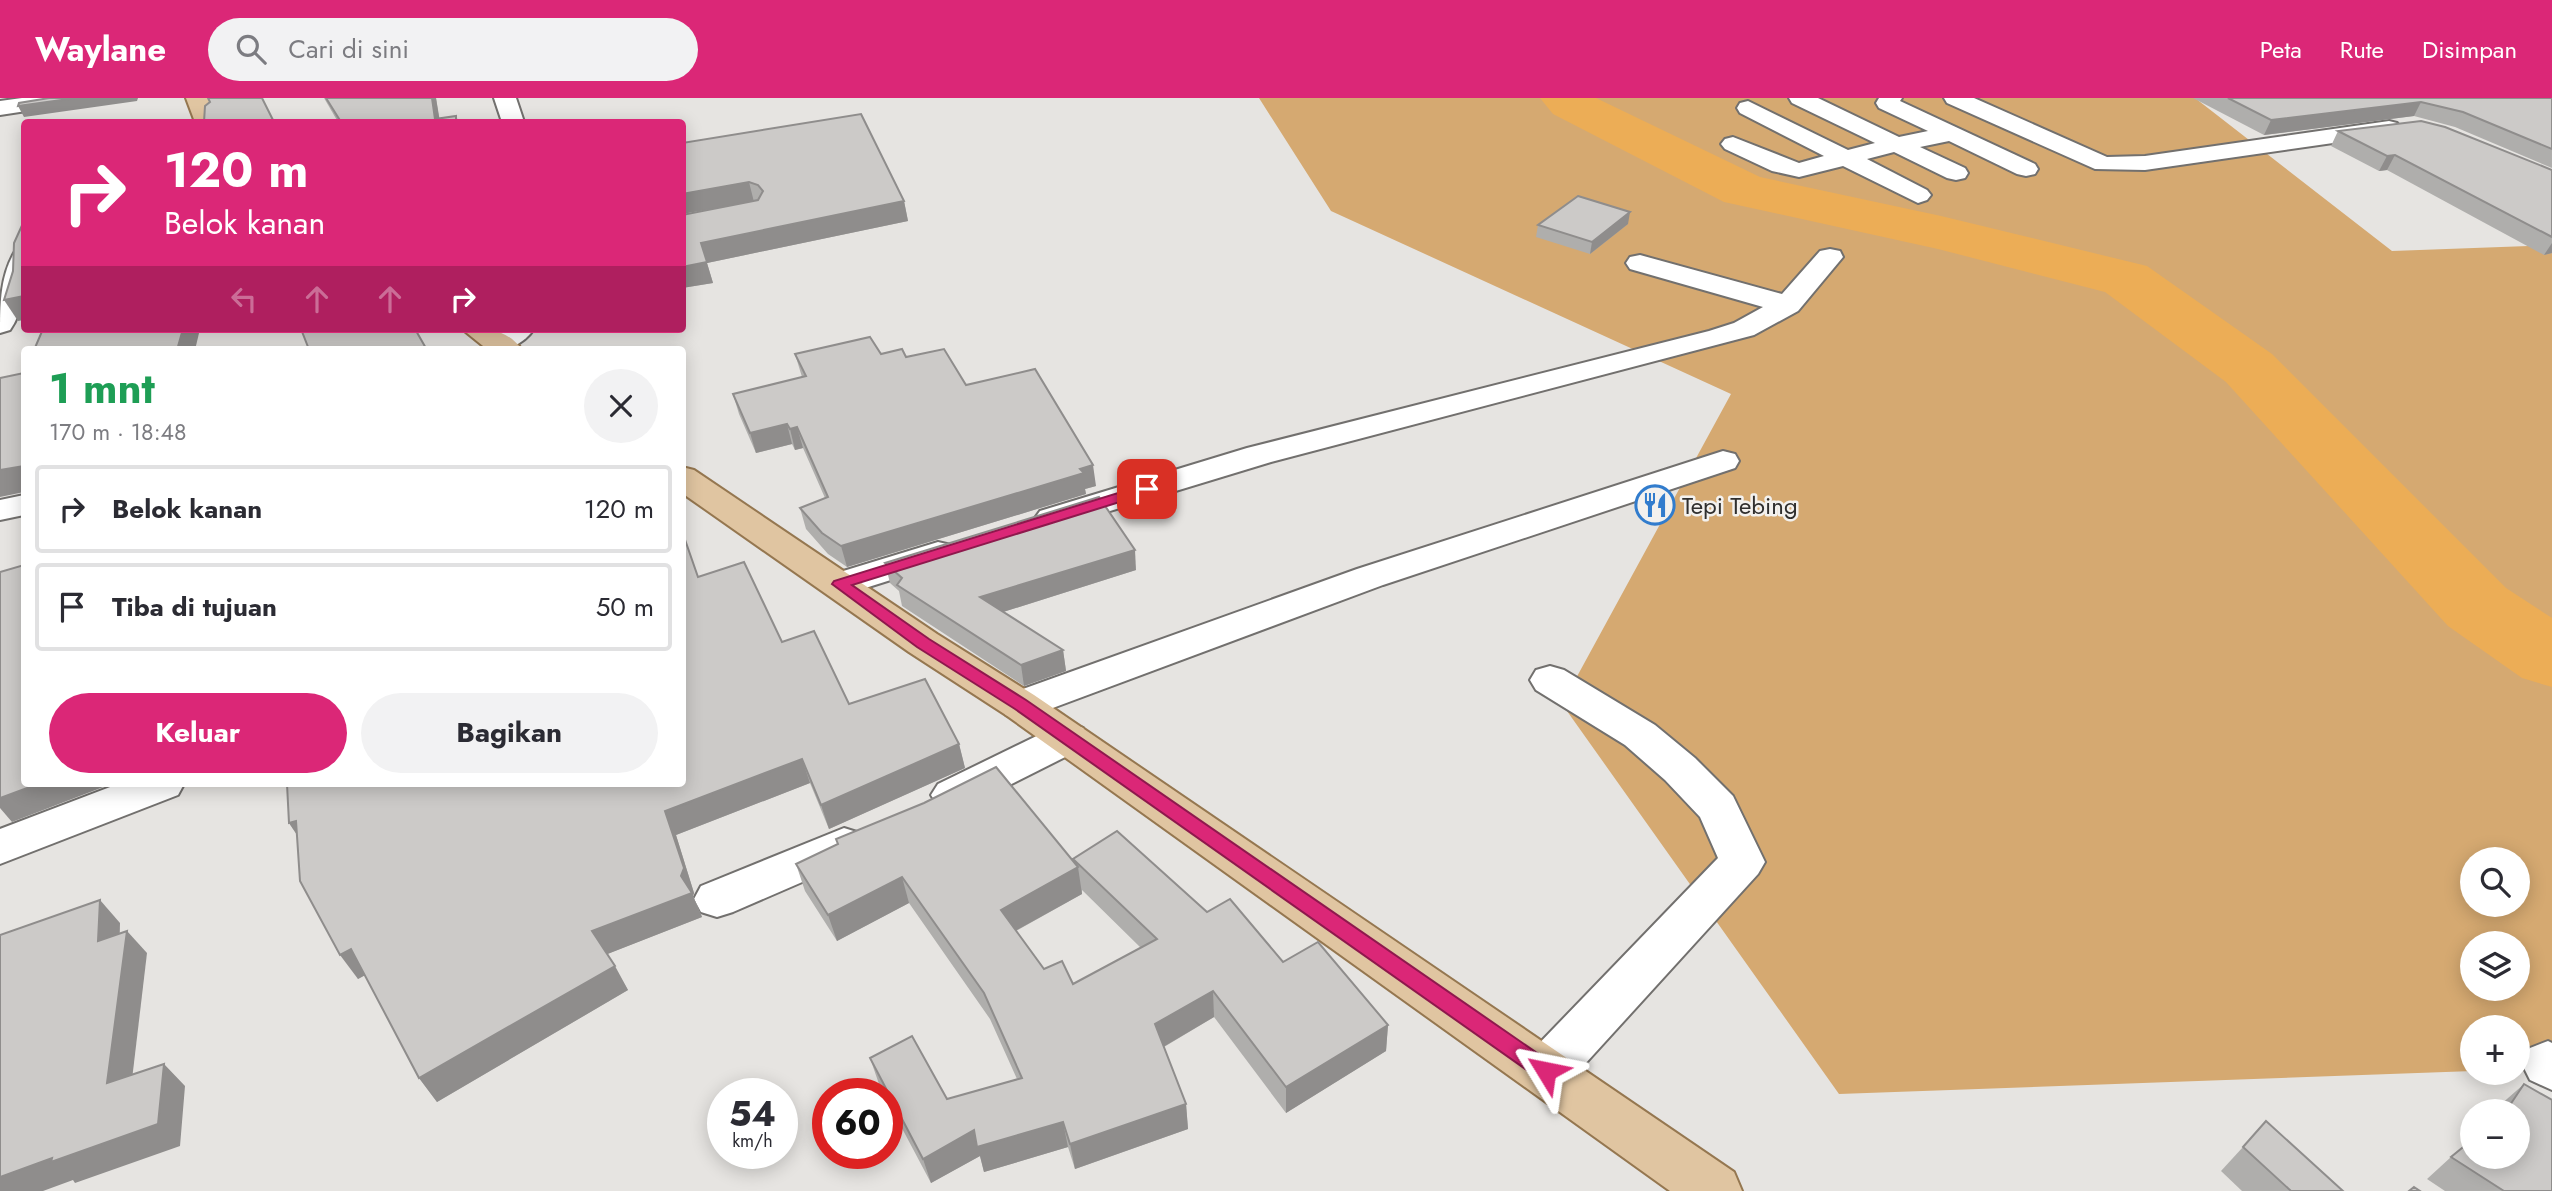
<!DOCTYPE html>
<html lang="id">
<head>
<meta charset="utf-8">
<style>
	:root { --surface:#fff; --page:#f2f2f3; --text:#2b2b33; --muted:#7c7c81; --line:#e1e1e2; --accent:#db2777 }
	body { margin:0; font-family:Jost,sans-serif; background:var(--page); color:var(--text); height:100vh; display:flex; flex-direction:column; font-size:26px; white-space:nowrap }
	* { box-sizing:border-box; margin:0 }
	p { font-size:23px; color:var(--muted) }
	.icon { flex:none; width:38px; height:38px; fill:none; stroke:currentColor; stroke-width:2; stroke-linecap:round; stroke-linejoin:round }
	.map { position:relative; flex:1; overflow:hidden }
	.panel { position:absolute; left:21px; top:248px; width:665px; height:441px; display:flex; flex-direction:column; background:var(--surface); border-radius:7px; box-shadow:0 4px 18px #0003 }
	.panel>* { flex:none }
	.guide { position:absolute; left:21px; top:21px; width:665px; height:214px; border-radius:7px; box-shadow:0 4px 18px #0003; background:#db2777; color:#fff; overflow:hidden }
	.tools { position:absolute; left:2460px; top:749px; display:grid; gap:14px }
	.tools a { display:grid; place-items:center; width:70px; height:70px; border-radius:50%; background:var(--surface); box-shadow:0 4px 18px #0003; font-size:35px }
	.speed { position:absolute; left:707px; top:980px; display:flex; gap:14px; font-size:35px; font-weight:700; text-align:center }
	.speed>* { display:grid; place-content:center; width:91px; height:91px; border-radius:50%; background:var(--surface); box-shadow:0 4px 18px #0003; line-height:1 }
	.speed small { font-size:18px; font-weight:400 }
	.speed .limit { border:10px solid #d22; background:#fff; color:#111 }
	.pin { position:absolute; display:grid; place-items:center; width:60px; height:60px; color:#fff; margin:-30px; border-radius:14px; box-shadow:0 4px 10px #0006 }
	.me { position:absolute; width:77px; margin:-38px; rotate:305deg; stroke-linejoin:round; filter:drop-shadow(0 0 5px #0008) }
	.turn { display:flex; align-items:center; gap:24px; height:147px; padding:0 28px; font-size:32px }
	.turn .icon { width:91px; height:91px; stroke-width:2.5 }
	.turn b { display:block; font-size:49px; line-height:60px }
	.lanes { display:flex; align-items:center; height:66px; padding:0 28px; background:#0003; justify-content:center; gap:35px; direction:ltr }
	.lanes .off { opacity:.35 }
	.round { display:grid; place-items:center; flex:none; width:74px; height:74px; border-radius:37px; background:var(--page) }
	.headline { display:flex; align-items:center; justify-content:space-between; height:119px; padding:0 28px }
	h1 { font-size:42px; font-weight:700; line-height:52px; color:#1e9e55 }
	.button { display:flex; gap:14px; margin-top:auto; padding:14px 28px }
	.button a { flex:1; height:80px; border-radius:42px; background:var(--accent); color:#fff; font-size:28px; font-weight:700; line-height:80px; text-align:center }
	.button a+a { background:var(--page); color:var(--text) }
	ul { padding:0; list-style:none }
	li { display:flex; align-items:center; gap:21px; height:88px; margin:0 14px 10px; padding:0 14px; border:4px solid var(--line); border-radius:7px }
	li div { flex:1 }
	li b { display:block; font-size:26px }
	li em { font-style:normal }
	header { display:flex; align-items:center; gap:42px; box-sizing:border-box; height:98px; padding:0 35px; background:var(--accent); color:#fff }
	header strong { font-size:33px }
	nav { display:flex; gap:38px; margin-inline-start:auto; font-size:24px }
	.search { width:490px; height:63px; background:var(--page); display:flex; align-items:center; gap:18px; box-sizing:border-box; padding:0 24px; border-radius:38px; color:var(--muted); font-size:26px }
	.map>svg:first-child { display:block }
	.green { fill:#d5a971; fill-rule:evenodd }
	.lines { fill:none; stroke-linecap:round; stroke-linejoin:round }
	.river { fill:#ecad56; fill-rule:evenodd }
	.minor-casing { stroke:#72706e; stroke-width:4 }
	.primary-casing { stroke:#957750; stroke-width:4 }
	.minor { fill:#fff; fill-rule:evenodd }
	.primary { fill:#e0c5a1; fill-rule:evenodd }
	.wall { fill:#afaeac; fill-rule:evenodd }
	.shaded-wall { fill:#8f8d8c }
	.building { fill:#cccac8; stroke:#8f8d8c; stroke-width:2 }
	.route { fill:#db2777; stroke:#8e194d; stroke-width:2 }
	.labels { text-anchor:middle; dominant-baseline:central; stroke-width:5; stroke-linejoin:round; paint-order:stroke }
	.poi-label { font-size:24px; fill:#302f2e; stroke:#f3f1ee; text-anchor:start }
</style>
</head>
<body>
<header>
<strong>Waylane</strong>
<div class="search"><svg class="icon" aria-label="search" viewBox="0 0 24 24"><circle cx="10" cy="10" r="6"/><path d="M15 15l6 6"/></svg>Cari di sini</div>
<nav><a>Peta</a><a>Rute</a><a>Disimpan</a></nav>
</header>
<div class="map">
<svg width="2552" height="1093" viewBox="0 0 2552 1093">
	<rect width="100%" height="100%" fill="#e6e4e1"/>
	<!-- green -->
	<path class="green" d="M1259 0H2195L2392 153 2552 147V970L2518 972V929H2473V973L1839 996 1562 606 1731 296 1331 113ZM2473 761H2518V807H2473ZM2473 845H2518V891H2473Z"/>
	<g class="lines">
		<!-- river -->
		<path class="river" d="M1540 0H1596L1760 79 1941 118 2147 168 2272 256 2506 490 2552 520V589L2522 580 2448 528 2226 284 2105 194 1938 151 1724 104 1553 16Z"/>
		<!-- minor casing -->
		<g class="minor-casing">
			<g id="minor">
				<path d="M22 0H77L74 5 66 7 0 17V3Z"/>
				<path d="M494 0H516L524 24H502Z"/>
				<path d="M1789 0H1818L1899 39 1928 33 1879 10 1876 5 1879 0H1902L1900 3 2035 66 2038 71 2035 76 2026 78 2017 76 1949 43 1920 49 1965 70 1968 75 1965 80 1956 82 1947 80 1894 54 1867 61 1927 92 1931 97 1927 102 1918 105 1843 68 1799 79 1772 73 1725 51 1721 46 1725 41 1733 39 1799 65 1824 58 1740 15 1737 10 1740 5 1748 3 1848 52 1875 45 1792 5Z"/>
				<path d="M1944 0H1974L2107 59 2145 58 2389 23 2397 25 2401 30 2397 35 2389 37 2145 72 2095 71 1947 5Z"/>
				<path d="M1830 151 1840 153 1843 159 1798 213 1754 237 1271 364 1064 427 1052 430 1040 427 1035 420 1040 413 1247 350 1709 233 1734 225 1763 209 1630 171 1626 165 1630 159 1640 157 1782 196 1820 153Z"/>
				<path d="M24 153C26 179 26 209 10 232L0 235C0 207 0 180 14 155Z"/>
				<path d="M499 231H534C523 247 505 254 487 251L482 245Z"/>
				<path d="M1723 353 1735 356 1739 363 1735 370 1383 487 1034 617 1020 621 1006 617 1000 607 1006 597 1357 471Z"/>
				<path d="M24 397V417L0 422V402Z"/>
				<path d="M938 444 951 447 956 455 951 463 840 498 827 494 822 486 827 478Z"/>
				<path d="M1550 568 1564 572 1655 627 1695 660 1733 698 1765 764 1758 776 1564 989 1546 996 1528 989 1520 973 1528 957 1718 760 1700 719 1665 682 1625 647 1536 592 1530 582 1536 572Z"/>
				<path d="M1068 625 1083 630 1089 640 1083 650 968 708 953 713 938 708 931 697 938 686 1053 630Z"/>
				<path d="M118 686H184L178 697 0 766V731Z"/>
				<path d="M844 730 860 735 866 747 860 759 733 814 717 819 701 814 694 801 701 788Z"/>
				<path d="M2548 943 2552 945V992L2530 982 2522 966 2530 950Z"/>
			</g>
		</g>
		<!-- primary casing -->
		<g class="primary-casing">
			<g id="primary">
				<path d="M186 0H208L217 24H195Z"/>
				<path d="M462 231C486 231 507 230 522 252H488Z"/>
				<path d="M682 369 694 372 937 536 1034 597 1734 1074 1742 1093H1670L1006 617 909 554 682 395Z"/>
			</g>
		</g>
		<!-- minor -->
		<use href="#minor" class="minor"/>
		<!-- primary -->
		<use href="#primary" class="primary"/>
	</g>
	<!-- wall -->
	<g class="wall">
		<path d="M324 0H436L439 20 456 18 459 24H338Z"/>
		<path d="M2193 0H2552V70L2455 29 2414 18 2264 37Z"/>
		<path d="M2338 33 2552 72V155L2544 157 2387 72 2379 73 2331 48Z"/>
		<path d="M682 45 904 103 908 123 707 165 713 185 682 190 717 110Z"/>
		<path d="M1628 126 1590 156 1536 139 1538 127Z"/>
		<path d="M795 256H881L906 259 966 287 1096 388 1085 391 1086 396 847 469 828 456 806 431 800 410 825 400 803 350 795 352 792 346 756 355 739 316 733 296 802 279Z"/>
		<path d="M885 465 1136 472 1003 514 1063 552 1066 573 1024 588 902 508 899 493 890 485Z"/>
		<path d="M698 479 782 544 849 606 959 646 965 670 829 731 810 685 676 737 694 795 693 798 702 819 607 856 628 892 437 1004 419 980 365 877 358 881 297 737 289 725 682 686Z"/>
		<path d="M1073 761 1207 814 1283 864 1388 927 1386 953 1286 1015 1214 919 1164 949 1186 1006 1188 1031 1075 1071 1068 1049 984 1074 980 1058 931 1085 887 1002V996H884L879 986 870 960 947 1001 1017 981 990 921 909 805 837 843 805 793 796 766 1073 763ZM1082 792 1141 850 1073 886 1044 871 1016 833 1082 796Z"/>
		<path d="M2524 986 2552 1093H2445L2427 1081 2451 1059 2518 1013H2496L2499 1008Z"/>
		<path d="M2243 1049 2343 1093H2242L2221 1073Z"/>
	</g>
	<!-- shaded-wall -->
	<g class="shaded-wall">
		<path d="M76 0H138L137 3 24 19 18 8Z"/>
		<path d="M432 0H436L440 24 435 21Z"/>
		<path d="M2421 4 2414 18 2264 37 2271 22Z"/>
		<path d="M2395 57 2387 72 2379 73 2387 58Z"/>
		<path d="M749 84 754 104 682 116V96Z"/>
		<path d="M904 103 908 123 707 165 713 185 682 190V169L701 145Z"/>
		<path d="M1630 114 1628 126 1590 156 1592 144Z"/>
		<path d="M2552 145V155L2544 157Z"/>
		<path d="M24 198V222L18 223 4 202Z"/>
		<path d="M183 231H200L195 252H177Z"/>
		<path d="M787 326 792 346 756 355 750 335Z"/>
		<path d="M797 329 803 350 795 352 790 331Z"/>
		<path d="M1093 367 1096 388 1085 391 1086 396 847 469 841 448Z"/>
		<path d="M24 368V394L0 399V372Z"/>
		<path d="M1135 452 1136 472 984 520 980 499Z"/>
		<path d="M1063 552 1066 573 1024 588 1021 567Z"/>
		<path d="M959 646 965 670 829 731 821 707Z"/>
		<path d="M802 661 810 685 676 737 694 795 693 798 702 819 605 857 592 833 681 778 665 713Z"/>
		<path d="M38 686H111L12 724 0 710V700Z"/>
		<path d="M296 723 306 750 289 725Z"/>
		<path d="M1078 769 1082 796 1006 838 1001 812Z"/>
		<path d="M902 779 909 805 837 843 828 817Z"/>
		<path d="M100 802 120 825 119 865 98 843Z"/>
		<path d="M127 833 147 855 129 1007 107 985Z"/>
		<path d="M351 851 369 875 358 881 340 857Z"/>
		<path d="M615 868 628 892 437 1004 419 980Z"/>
		<path d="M1213 893 1214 919 1158 952 1155 926Z"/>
		<path d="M1388 927 1386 953 1286 1015V989Z"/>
		<path d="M164 966 185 988 180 1048 75 1085 73 1082 43 1093H0V1079Z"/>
		<path d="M1186 1006 1188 1031 1075 1071 1070 1046Z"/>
		<path d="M1063 1024 1068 1049 984 1074 980 1058 931 1085 923 1061 974 1032Z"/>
	</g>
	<!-- building -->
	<g class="building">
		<path d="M49 0H76L18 8 19 5Z"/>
		<path d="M208 0H262L274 24H204L205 8 210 4Z"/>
		<path d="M326 0H432L435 21 456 18V24H341Z"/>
		<path d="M2228 0H2552V51L2463 14 2421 4 2271 22Z"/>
		<path d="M861 16 904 103 701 145 707 164 682 169V117L758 102 763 93 758 87 749 84 682 96V45Z"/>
		<path d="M2421 23 2445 29 2552 72V139L2395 57 2387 58 2338 33Z"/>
		<path d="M1578 98 1630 114 1592 144 1538 127Z"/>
		<path d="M24 123V198L4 202 13 173 14 145Z"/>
		<path d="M43 231H183L177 252H34Z"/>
		<path d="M301 231H415L427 252H291L308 249Z"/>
		<path d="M870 239 881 256 902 251 906 259 944 251 966 287 1035 271 1093 367 1080 371 1084 375 841 448 822 435 800 410 828 399 797 329 790 331 787 326 750 335 733 296 806 278 795 256Z"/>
		<path d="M24 273V368L0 372V280L24 275Z"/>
		<path d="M1099 399 1135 452 980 499 1063 552 1021 567 897 487 902 480 885 465Z"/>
		<path d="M682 433 698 479 744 464 782 544 814 533 849 606 925 581 959 646 821 707 802 661 665 713 684 770 681 778 692 795 592 833 615 868 419 980 351 851 340 857 300 783 296 723 289 725 287 686H682Z"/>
		<path d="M24 467V686H38L0 700V474Z"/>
		<path d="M996 669 1078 769 1001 812 1044 871 1062 863 1073 886 1157 841 1073 761 1117 733 1207 814 1230 801 1283 864 1318 844 1388 927 1286 989 1213 893 1155 926 1186 1006 1070 1046 1063 1024 977 1049 974 1032 923 1061 870 960 912 938 947 1001 1022 980 984 895 902 779 828 817 796 766 838 746 836 741 924 705Z"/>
		<path d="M100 802 98 843 127 833 107 985 164 966 158 1026 51 1064 52 1060 0 1079V837Z"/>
		<path d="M2524 986 2552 1002V1093H2504L2451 1059 2473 1041V1059H2518V1013H2506Z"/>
		<path d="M2266 1023 2343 1093H2291L2243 1049Z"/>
		<path d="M2414 1089 2420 1093H2409Z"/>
	</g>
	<!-- route -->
	<path class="route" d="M1147 386 1154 391 1152 394 852 487 929 541 1026 602 1553 966 1556 973 1553 980 1546 982 1538 980 1015 611 917 549 832 486 834 483Z"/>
	<!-- icons -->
	<defs>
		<g id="restaurant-ring" transform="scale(2.0125)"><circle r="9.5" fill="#f3f1ee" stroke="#317ccd" stroke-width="1.5"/><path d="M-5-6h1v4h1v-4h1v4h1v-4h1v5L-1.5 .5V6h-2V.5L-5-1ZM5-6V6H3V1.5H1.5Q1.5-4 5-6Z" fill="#317ccd"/></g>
	</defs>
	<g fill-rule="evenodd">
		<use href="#restaurant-ring" x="1655" y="407"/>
	</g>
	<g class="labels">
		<!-- poi labels -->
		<g class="poi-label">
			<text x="1682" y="407">Tepi Tebing</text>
		</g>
	</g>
</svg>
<div class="tools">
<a><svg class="icon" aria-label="search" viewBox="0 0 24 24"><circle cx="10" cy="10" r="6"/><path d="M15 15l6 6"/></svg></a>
<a><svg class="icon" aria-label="layers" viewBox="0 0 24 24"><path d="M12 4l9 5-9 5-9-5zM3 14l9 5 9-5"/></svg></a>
<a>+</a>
<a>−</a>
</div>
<div class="speed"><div>54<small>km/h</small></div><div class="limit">60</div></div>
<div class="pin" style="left:1147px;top:391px;background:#d93025"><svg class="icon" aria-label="arrive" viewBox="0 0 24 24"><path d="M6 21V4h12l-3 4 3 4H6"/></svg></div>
<svg class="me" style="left:1546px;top:973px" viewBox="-20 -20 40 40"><path d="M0-17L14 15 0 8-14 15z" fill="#db2777" stroke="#fff" stroke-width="4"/></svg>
<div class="guide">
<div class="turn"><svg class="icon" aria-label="right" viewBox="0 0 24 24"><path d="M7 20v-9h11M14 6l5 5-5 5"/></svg><div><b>120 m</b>Belok kanan</div></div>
<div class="lanes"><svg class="icon off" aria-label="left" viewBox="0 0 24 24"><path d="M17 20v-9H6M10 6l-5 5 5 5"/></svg><svg class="icon off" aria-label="ahead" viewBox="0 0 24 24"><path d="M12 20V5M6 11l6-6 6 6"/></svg><svg class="icon off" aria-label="ahead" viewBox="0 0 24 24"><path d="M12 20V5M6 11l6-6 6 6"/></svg><svg class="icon" aria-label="right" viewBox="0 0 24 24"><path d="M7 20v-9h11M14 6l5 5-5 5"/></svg></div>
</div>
<section class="panel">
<div class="headline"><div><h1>1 mnt</h1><p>170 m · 18:48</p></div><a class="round"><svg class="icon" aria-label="close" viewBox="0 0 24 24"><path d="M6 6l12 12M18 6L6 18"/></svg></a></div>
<ul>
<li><svg class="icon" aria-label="right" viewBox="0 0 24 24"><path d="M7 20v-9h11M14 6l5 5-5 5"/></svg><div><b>Belok kanan</b></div><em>120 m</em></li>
<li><svg class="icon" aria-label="arrive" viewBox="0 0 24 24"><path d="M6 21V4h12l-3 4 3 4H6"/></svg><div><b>Tiba di tujuan</b></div><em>50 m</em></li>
</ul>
<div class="button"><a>Keluar</a><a>Bagikan</a></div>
</section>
</div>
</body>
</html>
